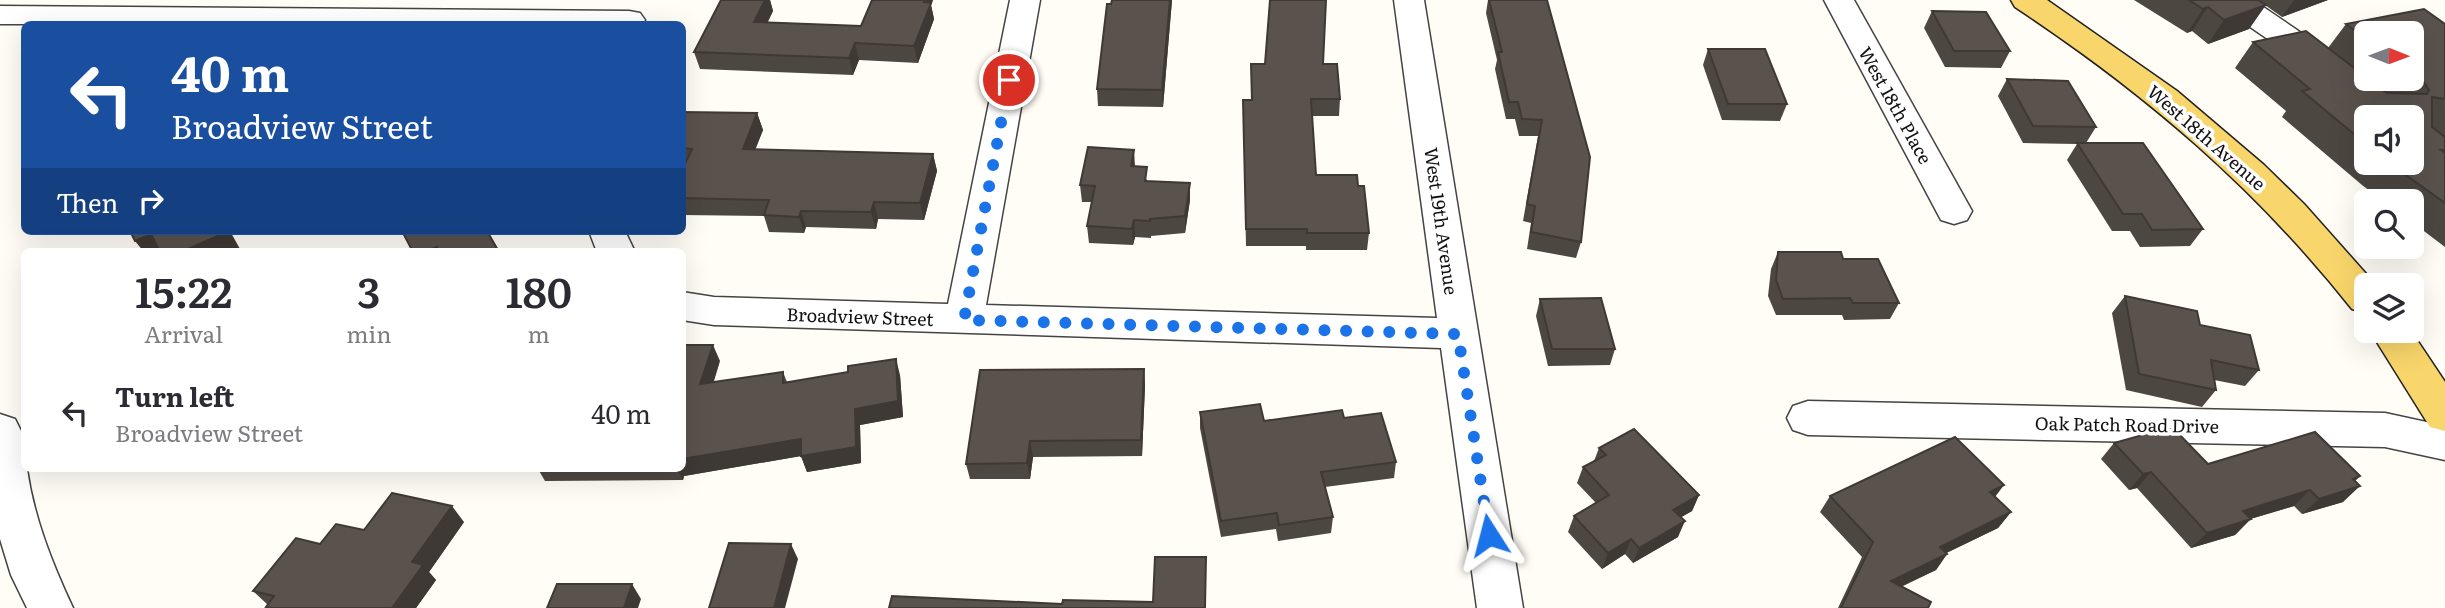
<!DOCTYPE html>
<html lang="en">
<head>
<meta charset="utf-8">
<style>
	:root { --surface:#fff; --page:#f7f7f7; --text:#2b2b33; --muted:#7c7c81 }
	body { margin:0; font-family:Literata,serif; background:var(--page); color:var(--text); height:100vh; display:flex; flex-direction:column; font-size:26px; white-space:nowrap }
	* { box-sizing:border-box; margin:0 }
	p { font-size:23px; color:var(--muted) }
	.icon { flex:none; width:38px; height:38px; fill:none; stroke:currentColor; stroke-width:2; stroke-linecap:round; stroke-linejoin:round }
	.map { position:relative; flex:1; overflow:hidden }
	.drawer { position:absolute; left:21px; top:248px; width:665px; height:224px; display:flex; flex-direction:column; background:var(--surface); border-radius:10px; box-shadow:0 7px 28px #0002 }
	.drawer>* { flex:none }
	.hud { position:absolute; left:21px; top:21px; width:665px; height:214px; border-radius:10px; box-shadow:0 7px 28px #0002; background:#1a4fa0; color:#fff; overflow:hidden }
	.needle { width:46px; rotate:91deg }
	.buttons { position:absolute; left:2354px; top:21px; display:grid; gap:14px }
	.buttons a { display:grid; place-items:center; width:70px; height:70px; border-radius:10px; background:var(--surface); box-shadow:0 7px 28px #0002; font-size:35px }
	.pin { position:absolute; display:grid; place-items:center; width:60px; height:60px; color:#fff; margin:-30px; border:4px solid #fff; border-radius:50%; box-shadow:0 2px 7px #0007 }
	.me { position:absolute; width:77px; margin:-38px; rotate:351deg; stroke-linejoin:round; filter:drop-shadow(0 0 5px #0008) }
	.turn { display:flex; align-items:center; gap:24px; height:147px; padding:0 35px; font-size:32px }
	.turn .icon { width:91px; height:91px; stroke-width:2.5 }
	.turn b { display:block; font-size:49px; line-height:60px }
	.then { display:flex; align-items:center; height:66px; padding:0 35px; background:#0003; gap:14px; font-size:26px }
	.eta { display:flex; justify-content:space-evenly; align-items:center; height:119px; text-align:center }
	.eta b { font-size:42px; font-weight:600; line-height:49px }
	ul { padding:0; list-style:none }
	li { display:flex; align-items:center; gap:21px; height:91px; padding:0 35px }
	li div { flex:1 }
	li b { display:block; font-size:26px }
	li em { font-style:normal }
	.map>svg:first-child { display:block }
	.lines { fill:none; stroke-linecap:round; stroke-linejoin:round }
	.minor-casing { stroke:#444; stroke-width:3 }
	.major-casing { stroke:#222; stroke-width:3 }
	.minor { fill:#fff; fill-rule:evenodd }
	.major { fill:#f9d66b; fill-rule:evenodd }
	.wall { fill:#4d4742; fill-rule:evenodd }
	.shaded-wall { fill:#3f3936 }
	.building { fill:#5a524d; stroke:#3f3936; stroke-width:2 }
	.route { stroke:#1a73e8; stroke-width:12; stroke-dasharray:0 21.6 }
	.labels { text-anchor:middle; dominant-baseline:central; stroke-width:7; stroke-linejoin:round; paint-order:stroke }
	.street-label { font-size:18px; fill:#111; stroke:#fff }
</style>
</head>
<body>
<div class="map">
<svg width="2445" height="608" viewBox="0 0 2445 608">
	<rect width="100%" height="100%" fill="#fffdf5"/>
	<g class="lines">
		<!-- minor casing -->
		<g class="minor-casing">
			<g id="minor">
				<path d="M1010 0H1040L986 305 1437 318 1394 0H1424L1523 608H1477L1441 348 714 325 682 320V292L714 297 948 304Z"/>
				<path d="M1824 0H1854L1972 211 1967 220 1954 224 1941 220Z"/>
				<path d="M2217 0H2253L2297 30 2400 109 2405 117H2367L2275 44 2221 7Z"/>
				<path d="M0 6 629 11 640 13 645 20 642 24H0Z"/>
				<path d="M589 231H625L635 252H597Z"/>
				<path d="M1808 401 2385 413 2445 426V460L2385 447 1808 435 1793 430 1787 418 1793 406Z"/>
				<path d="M0 414 15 419 21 431 24 469H27C34 518 52 563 73 608H27L11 575 0 539Z"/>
			</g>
		</g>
		<!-- major casing -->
		<g class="major-casing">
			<g id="major">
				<path d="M2011 0H2047L2177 91 2264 165 2304 204 2376 285H2366V313L2352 309C2255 187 2145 93 2015 7Z"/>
				<path d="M2370 331H2411L2445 382V431L2430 427Z"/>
			</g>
		</g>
		<!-- minor -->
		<use href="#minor" class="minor"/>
		<!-- major -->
		<use href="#major" class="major"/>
	</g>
	<!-- wall -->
	<g class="wall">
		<path d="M721 0H770L773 11 767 22 861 26 872 0H933L931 5 934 19 918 63 859 60 853 75 700 69 694 52Z"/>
		<path d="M1112 0H1172L1163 107 1098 106 1097 89Z"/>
		<path d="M1488 0H1547L1581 242 1576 258 1527 249 1531 223 1523 221 1538 136H1519L1515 119H1506L1495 69 1497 60 1486 13Z"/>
		<path d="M2134 0H2328L2282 17 2265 5 2249 29 2208 44 2192 31 2187 33Z"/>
		<path d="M1932 11 2010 51 2001 68 1945 67 1924 28Z"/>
		<path d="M2346 24H2445V247L2412 222V201H2383L2362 185 2282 117 2286 111 2235 68 2253 42 2328 48ZM2366 33H2412V79H2366ZM2366 117 2412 163H2366Z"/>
		<path d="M1708 49 1787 104 1780 121 1722 120 1703 65Z"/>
		<path d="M1251 64H1323L1340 99 1339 116H1312L1316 175 1358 186 1369 233 1367 250H1306V246H1246L1243 100H1251Z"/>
		<path d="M2007 79 2096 127 2086 143 2203 229 2190 246 2140 247 2130 231H2112L2067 160 2077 144 2023 143 1998 96Z"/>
		<path d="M682 112 757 113 763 130 755 149 933 154 937 171 924 220 878 219 876 229 806 227 804 233 769 232 764 216 682 215V170L685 165H682Z"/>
		<path d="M1135 167 1148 181 1190 183V200L1185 233 1151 236V238L1135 237 1133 245 1089 243 1087 226 1092 202H1082L1080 185Z"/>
		<path d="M1778 252 1843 259 1899 303 1890 319 1844 320 1842 315H1776L1768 296 1771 269Z"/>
		<path d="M2125 296 2200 325 2259 370 2245 386 2214 380 2216 390 2202 407 2126 390 2112 313Z"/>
		<path d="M1540 299 1615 349 1610 365 1548 366 1536 316Z"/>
		<path d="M720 361 713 382 783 372 787 382 900 375 903 417 860 425 861 463 807 472 801 456 684 476 683 480 545 481 538 469H682Z"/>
		<path d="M1144 369 1145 386 1142 456 1033 457 1030 479H970L966 464Z"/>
		<path d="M1200 412 1264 421 1344 418 1396 462 1394 478 1325 487 1333 517 1331 533 1278 541 1276 529 1221 537 1200 428Z"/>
		<path d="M2114 443 2208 464 2360 476 2355 481 2343 502 2302 514 2294 506 2250 519 2235 535 2191 548 2137 488 2129 490 2101 459Z"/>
		<path d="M1599 448 1699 495 1692 511 1681 517 1678 537 1633 563 1625 554 1602 569 1568 532 1574 516 1596 503 1577 483 1583 467 1594 461Z"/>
		<path d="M1830 496 1995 497 2011 512 1998 528 1946 553 1947 554 1936 570 1901 587 1928 608H1838L1862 557 1820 512Z"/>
		<path d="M464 522 429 572 436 580 416 608H268L266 607 268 605 253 591 320 544 364 530Z"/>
	</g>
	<!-- shaded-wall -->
	<g class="shaded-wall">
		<path d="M765 0H770L773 11 760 39 754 22Z"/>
		<path d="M925 0H933L931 5 934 19 918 63 914 46Z"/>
		<path d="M1170 0H1172L1163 107 1162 90Z"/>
		<path d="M2294 0H2328L2282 17Z"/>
		<path d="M2266 5 2249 29 2208 44 2224 20Z"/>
		<path d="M2208 7 2192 31 2187 33 2203 9Z"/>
		<path d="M855 43 859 60 853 75 849 58Z"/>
		<path d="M757 113 763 130 749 166 743 149Z"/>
		<path d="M1134 150 1135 167 1131 166Z"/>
		<path d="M933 154 937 171 924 220 920 203Z"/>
		<path d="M1190 183V200L1185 233V216Z"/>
		<path d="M874 202 878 219 876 229 871 212Z"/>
		<path d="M801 211 806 227 804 233 799 217Z"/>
		<path d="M1134 220 1135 237 1133 245 1132 229Z"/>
		<path d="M226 231H230L240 249 233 252H181Z"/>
		<path d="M151 234 162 252H144L135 241Z"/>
		<path d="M437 247 440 252H426Z"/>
		<path d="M713 345 720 361 708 401 700 384Z"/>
		<path d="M896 359 900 375 903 417 860 425 861 463 807 472 801 456 684 476 683 480 677 469H682V459L801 439 855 409Z"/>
		<path d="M1144 369 1145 386 1142 456 1141 440Z"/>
		<path d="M1030 441 1033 457 1030 479 1027 463Z"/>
		<path d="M2151 472 2137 488 2129 490 2143 474Z"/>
		<path d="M2360 476 2344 491 2360 486 2343 502 2302 514 2319 499 2353 479Z"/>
		<path d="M2004 485 1992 501 1990 492Z"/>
		<path d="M2310 490 2294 506 2227 526 2243 511Z"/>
		<path d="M1699 495 1692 511 1666 526 1673 510Z"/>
		<path d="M452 506 464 522 429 572 436 580 416 608H392L412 562Z"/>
		<path d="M2011 512 1998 528 1928 562 1940 547Z"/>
		<path d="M2251 519 2235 535 2191 548 2207 533Z"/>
		<path d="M1685 521 1678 537 1633 563 1639 548Z"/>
		<path d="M1631 539 1625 554 1602 569 1608 553Z"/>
		<path d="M791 544 798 559 785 608H774Z"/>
		<path d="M1947 554 1936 570 1880 596 1891 581Z"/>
		<path d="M632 584 641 599 638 608H624Z"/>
	</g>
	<!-- building -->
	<g class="building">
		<path d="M721 0H765L754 22 861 26 872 0H925L924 2 931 3 914 46 855 43 849 58 694 52Z"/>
		<path d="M1112 0H1170L1162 90 1097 89 1107 4H1111Z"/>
		<path d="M1270 0H1326L1323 64H1337L1340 99H1311L1316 175H1357L1358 186H1364L1369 233H1307V229H1246L1243 100H1252L1251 64H1265Z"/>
		<path d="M1489 0H1547L1590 157 1581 242 1531 232 1535 206 1527 204 1542 120 1522 119 1518 102H1509L1498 52H1502Z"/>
		<path d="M2189 0H2258L2266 5 2224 20 2208 7 2203 9Z"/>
		<path d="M2424 9 2445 24V99L2432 97V127L2445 137V150H2441L2445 153V203L2389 163H2412V117H2366V144L2302 91 2310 89 2253 42 2306 31 2366 77V79H2368L2387 93 2427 94 2429 90 2423 81 2412 72V33H2366V38L2346 24Z"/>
		<path d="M1932 11 1986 12 2010 51H1954Z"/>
		<path d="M1708 49H1765L1787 104H1728Z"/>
		<path d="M2007 79 2068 81 2096 127 2033 126Z"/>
		<path d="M682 112 757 113 743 149 933 154 920 203 874 202 871 212 801 211 799 217 764 215 769 200 682 198V170L692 149 682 148Z"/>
		<path d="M2077 143H2143L2203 229 2152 230 2142 214H2123Z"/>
		<path d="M1088 147 1134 150 1131 166 1147 167 1145 181 1190 183 1185 216 1150 219V221L1134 220 1132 229 1087 226 1095 186 1080 185Z"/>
		<path d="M130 231H226L227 232 181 252H160L151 234 135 241Z"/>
		<path d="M402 231H487L499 252H438L437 247 426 252H413Z"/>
		<path d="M1778 252H1841L1843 259H1878L1899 303H1853L1850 298 1783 299 1776 280Z"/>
		<path d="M2125 296 2197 311 2200 325 2250 335 2259 370 2211 360 2216 390 2139 374Z"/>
		<path d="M1601 298 1615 349H1552L1540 299Z"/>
		<path d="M682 345H713L700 384 783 372V383L848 372V366L896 359 898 401 855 409 856 447 801 456V439L682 459Z"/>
		<path d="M1144 369 1141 440 1030 441 1027 463 966 464 980 370Z"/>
		<path d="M1260 404 1264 421 1342 410 1344 418 1381 413 1396 462 1321 472 1333 517 1279 525 1277 513 1221 521 1200 412Z"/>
		<path d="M1634 429 1699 495 1673 510 1685 521 1639 548 1631 539 1608 553 1574 516 1609 495 1583 467 1606 455 1599 448Z"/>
		<path d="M2164 429H2174L2208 464 2315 432 2360 476 2353 479 2360 486 2319 499 2310 490 2243 511 2251 519 2207 533 2151 472 2143 474 2114 443Z"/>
		<path d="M1955 437 2004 485 1990 492 2011 512 1940 547 1947 554 1891 581 1931 602 1928 608H1841L1873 542 1830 496Z"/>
		<path d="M392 493 452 506 412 562 423 565 392 608H272L266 607 274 596 253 591 296 538 320 544 336 524 364 530Z"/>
		<path d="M729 543 791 544 774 608H709Z"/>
		<path d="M1155 557H1206L1205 608H889L892 596 1062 604 1063 600 1153 602Z"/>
		<path d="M557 584H632L624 608H547Z"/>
	</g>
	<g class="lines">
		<!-- route -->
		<path class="route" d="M1009 80 964 320 1458 334 1489 535"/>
	</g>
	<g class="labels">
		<!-- street labels -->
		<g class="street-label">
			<text transform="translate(1896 105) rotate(61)">West 18th Place</text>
			<text transform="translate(2207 137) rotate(41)">West 18th Avenue</text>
			<text transform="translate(1442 221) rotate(82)">West 19th Avenue</text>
			<text transform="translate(860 316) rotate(2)">Broadview Street</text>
			<text transform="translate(2127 424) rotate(1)">Oak Patch Road Drive</text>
		</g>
	</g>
</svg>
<div class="buttons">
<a><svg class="needle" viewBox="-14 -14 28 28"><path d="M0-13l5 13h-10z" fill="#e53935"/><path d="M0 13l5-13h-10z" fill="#7c7c81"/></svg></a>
<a><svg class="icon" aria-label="sound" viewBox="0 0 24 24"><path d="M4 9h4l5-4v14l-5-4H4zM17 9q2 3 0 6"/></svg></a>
<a><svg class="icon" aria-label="search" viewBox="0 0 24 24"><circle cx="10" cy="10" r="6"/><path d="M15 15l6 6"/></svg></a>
<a><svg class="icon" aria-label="layers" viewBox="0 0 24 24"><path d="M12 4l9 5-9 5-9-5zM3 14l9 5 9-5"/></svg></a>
</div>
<div class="pin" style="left:1009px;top:80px;background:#d93025"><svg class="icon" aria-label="arrive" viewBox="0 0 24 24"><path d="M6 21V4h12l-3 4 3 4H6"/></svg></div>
<svg class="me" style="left:1489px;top:535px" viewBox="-20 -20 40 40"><path d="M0-17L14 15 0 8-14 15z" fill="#1a73e8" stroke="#fff" stroke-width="4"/></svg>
<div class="hud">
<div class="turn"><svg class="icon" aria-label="left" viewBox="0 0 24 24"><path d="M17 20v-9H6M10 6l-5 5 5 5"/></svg><div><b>40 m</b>Broadview Street</div></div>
<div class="then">Then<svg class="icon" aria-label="right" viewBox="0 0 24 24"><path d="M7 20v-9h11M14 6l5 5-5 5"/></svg></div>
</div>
<section class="drawer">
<div class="eta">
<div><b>15:22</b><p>Arrival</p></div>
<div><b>3</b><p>min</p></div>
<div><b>180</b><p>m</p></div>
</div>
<ul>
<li><svg class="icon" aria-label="left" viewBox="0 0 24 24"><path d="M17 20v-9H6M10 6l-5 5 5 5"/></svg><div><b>Turn left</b><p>Broadview Street</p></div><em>40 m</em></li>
</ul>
</section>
</div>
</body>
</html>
